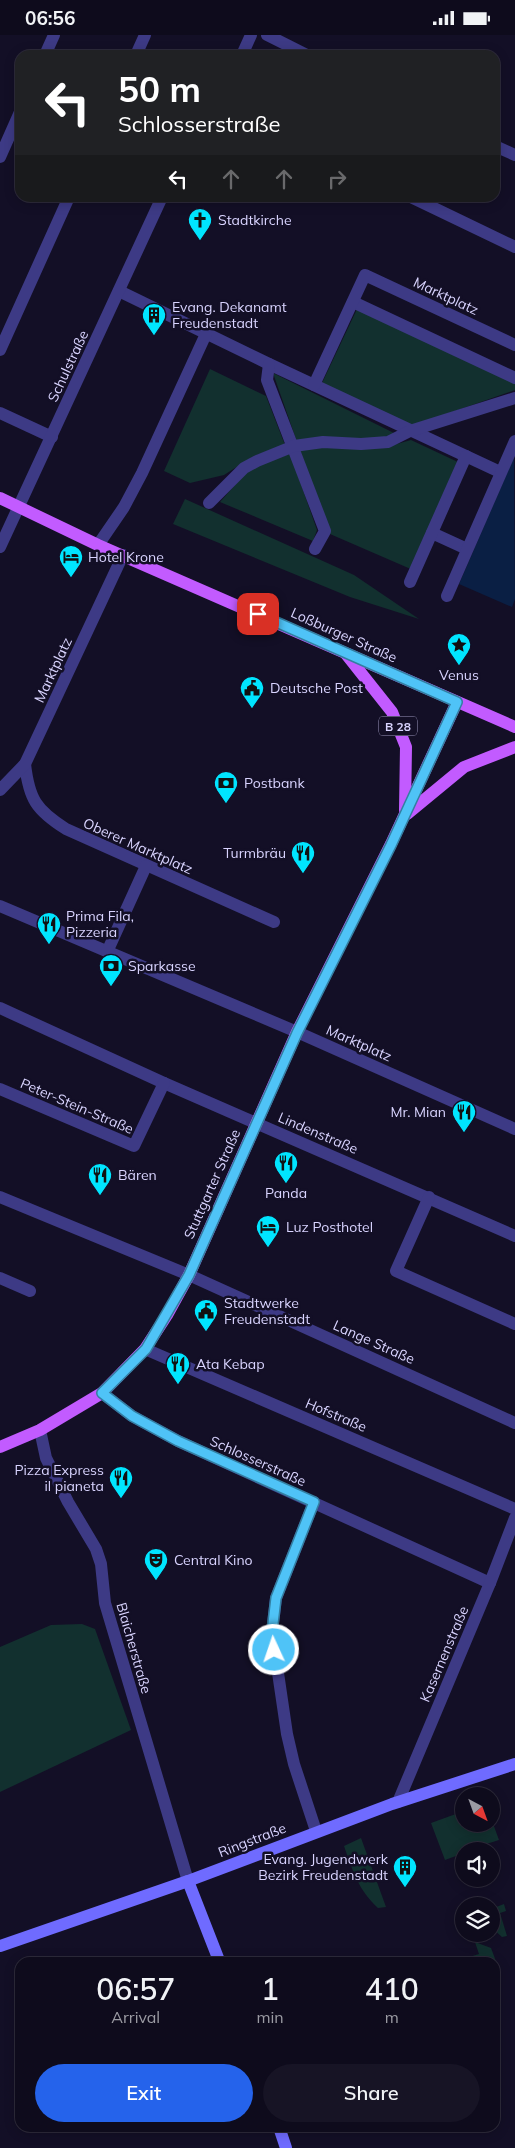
<!DOCTYPE html>
<html lang="en">
<head>
<meta charset="utf-8">
<style>
	:root { --surface:#0e0b1c; --page:#171425; --text:#f1f3f6; --muted:#9b9ba3; --line:#2e2b3b; --accent:#2563eb }
	body { margin:0; font-family:Mulish,sans-serif; background:var(--page); color:var(--text); height:100vh; display:flex; flex-direction:column; font-size:19px; white-space:nowrap }
	* { box-sizing:border-box; margin:0 }
	p { font-size:16px; color:var(--muted) }
	.icon { flex:none; width:28px; height:28px; fill:none; stroke:currentColor; stroke-width:2; stroke-linecap:round; stroke-linejoin:round }
	.map { position:relative; flex:1; overflow:hidden }
	.details { position:absolute; left:15px; top:1922px; width:485px; height:175px; display:flex; flex-direction:column; background:var(--surface); border-radius:15px; box-shadow:0 2px 12px #0003,0 0 0 1px var(--line) }
	.details>* { flex:none }
	.hud { position:absolute; left:15px; top:15px; width:485px; height:152px; border-radius:15px; box-shadow:0 2px 12px #0003,0 0 0 1px var(--line); background:#202124; color:#fff; overflow:hidden }
	.needle { width:32px; rotate:139deg }
	.controls { position:absolute; left:455px; top:1752px; display:grid; gap:10px }
	.controls a { display:grid; place-items:center; width:45px; height:45px; border-radius:50%; background:var(--surface); box-shadow:0 2px 12px #0003,0 0 0 1px var(--line); font-size:25px }
	.pin { position:absolute; display:grid; place-items:center; width:42px; height:42px; color:#fff; margin:-21px; border-radius:10px; box-shadow:0 2px 8px #0006 }
	.me { position:absolute; width:55px; margin:-28px; rotate:357deg; stroke-linejoin:round; filter:drop-shadow(0 0 4px #0008) }
	.turn { display:flex; align-items:center; gap:18px; height:105px; padding:0 20px; font-size:22px }
	.turn .icon { width:65px; height:65px; stroke-width:2.5 }
	.turn b { display:block; font-size:35px; line-height:42px }
	.lanes { display:flex; align-items:center; height:48px; padding:0 20px; background:#0003; justify-content:center; gap:25px; direction:ltr }
	.lanes .off { opacity:.35 }
	.eta { display:flex; justify-content:space-evenly; align-items:center; height:85px; text-align:center }
	.eta b { font-size:30px; font-weight:600; line-height:35px }
	.cta { display:flex; gap:10px; margin-top:auto; padding:10px 20px }
	.cta a { flex:1; height:58px; border-radius:30px; background:var(--accent); color:#fff; font-size:20px; font-weight:600; line-height:58px; text-align:center }
	.cta a+a { background:var(--page); color:var(--text) }
	.status { display:flex; justify-content:space-between; align-items:center; height:35px; padding:0 25px; background:var(--surface); direction:ltr }
	.status svg { height:14px; fill:currentColor }
	.map>svg:first-child { display:block }
	.green { fill:#12302f }
	.water { fill:#0a1f44 }
	.lines { fill:none; stroke-linecap:round; stroke-linejoin:round }
	.street { stroke:#3d3a85; stroke-width:12 }
	.secondary { stroke:#6f6bff; stroke-width:12 }
	.primary { stroke:#c25bff; stroke-width:12 }
	.route-casing { stroke:#337fa1; stroke-width:12 }
	.route { stroke:#4fc3f7; stroke-width:9 }
	.labels { text-anchor:middle; dominant-baseline:central; stroke-width:5; stroke-linejoin:round; paint-order:stroke }
	.shield { fill:#130f26; stroke:#9e99be; stroke-width:1 }
	.shield-label { font-size:12px; font-weight:bold; fill:#d9d4ff }
	.poi-label { font-size:14px; fill:#d9d4ff; stroke:#130f26; text-anchor:start }
	.street-label { font-size:14px; fill:#d9d4ff; stroke:#130f26 }
</style>
</head>
<body>
<div class="status"><b>06:56</b><svg viewBox="0 0 49 12"><path d="M0 12V9h3v3zM5 12V6h3v6zM10 12V3h3v9zM15 12V0h3v12zM26 1h20v11H26zM47 4h2v5h-2z"/></svg></div>
<div class="map">
<svg width="515" height="2113" viewBox="0 0 515 2113">
	<rect width="100%" height="100%" fill="#130f26"/>
	<!-- green -->
	<g class="green">
		<path d="M358 272 515 347V355L418 389H407L322 348Z"/>
		<path d="M210 334 266 361 285 410 254 421 224 440 190 448 164 436Z"/>
		<path d="M273 338 396 399 386 403 297 407Z"/>
		<path d="M411 405 460 428 413 535 330 499 300 415 315 411 386 412Z"/>
		<path d="M290 418 317 495 313 506 220 467 250 433Z"/>
		<path d="M185 464 354 540 419 584 350 562 173 489Z"/>
		<path d="M82 1589 95 1594 131 1695 0 1757V1612L51 1590Z"/>
		<path d="M464 1776V1789H491V1783L499 1805 464 1816V1818L445 1825 431 1788Z"/>
		<path d="M361 1803 386 1872 378 1873C358 1854 353 1837 344 1811Z"/>
		<path d="M504 1869 506 1876 500 1878 507 1901 502 1902 491 1892V1874Z"/>
		<path d="M475 1907 491 1913 497 1929 501 1954 495 1960V1928L453 1927 479 1919Z"/>
	</g>
	<!-- water -->
	<path class="water" d="M514 422 515 564 512 572 459 549Z"/>
	<g class="lines">
		<!-- street -->
		<g class="street">
			<path d="M267 0 307 20"/>
			<path d="M45 20 54 0"/>
			<path d="M136 20 145 0"/>
			<path d="M242 20 251 0"/>
			<path d="M495 111 515 120"/>
			<path d="M0 122 20 77"/>
			<path d="M411 162 515 212"/>
			<path d="M119 256 269 329 500 437"/>
			<path d="M353 267 515 343"/>
			<path d="M0 315 69 162"/>
			<path d="M269 329 267 345 325 496 315 514"/>
			<path d="M314 350 365 240 515 310"/>
			<path d="M0 378 52 402"/>
			<path d="M209 468 244 433 257 426 294 411 323 407 361 409 388 407 410 396 515 363"/>
			<path d="M432 498 467 514"/>
			<path d="M98 510 124 472 142 438 206 299"/>
			<path d="M0 512 162 162"/>
			<path d="M410 547 466 421"/>
			<path d="M447 561 515 406"/>
			<path d="M25 729C29 764 36 775 66 794L274 887"/>
			<path d="M0 755 25 729 123 520"/>
			<path d="M0 871 297 997 515 1094"/>
			<path d="M107 917 146 831"/>
			<path d="M0 973 164 1048 515 1201"/>
			<path d="M0 1054 134 1111 164 1048"/>
			<path d="M0 1162 189 1240 515 1388"/>
			<path d="M429 1162 396 1236 515 1289"/>
			<path d="M0 1243 30 1256"/>
			<path d="M145 1314 515 1474"/>
			<path d="M102 1358 132 1381 178 1406 490 1548"/>
			<path d="M40 1395 46 1423 68 1467 96 1514 101 1529 105 1568 188 1846"/>
			<path d="M314 1467 276 1563 272 1597 287 1699 294 1729 316 1796"/>
			<path d="M398 1767 490 1548 515 1483"/>
		</g>
		<!-- secondary -->
		<g class="secondary">
			<path d="M188 1846 220 1928"/>
			<path d="M0 1911 188 1846 392 1769 515 1729"/>
			<path d="M279 2092 286 2113"/>
		</g>
		<!-- primary -->
		<g class="primary">
			<path d="M0 463 98 510 515 692"/>
			<path d="M346 619 392 677 406 712 405 775"/>
			<path d="M407 779 464 732 515 712"/>
			<path d="M0 1412 40 1395 102 1358 145 1314 167 1280 189 1240 297 997 391 809 457 667"/>
		</g>
	</g>
	<g class="lines">
		<!-- route casing -->
		<g class="route-casing">
			<path id="route" d="M258 579 457 667 391 810 297 998 189 1240 146 1314 102 1358 132 1381 178 1406 314 1467 276 1563 272 1597 274 1615"/>
		</g>
		<!-- route -->
		<use href="#route" class="route"/>
	</g>
	<!-- icons -->
	<defs>
		<g id="church-pin" transform="scale(1.25)"><path d="M0 17L-7.5 6A9.5 9.5 0 1 1 7.5 6Z" fill="#00e5ff" stroke="#130f26"/><path d="M-1.2-6h2.4v3.5h3.3v2.4h-3.3V6h-2.4V-.1h-3.3v-2.4h3.3Z" fill="#111"/></g>
		<g id="building-pin" transform="scale(1.25)"><path d="M0 17L-7.5 6A9.5 9.5 0 1 1 7.5 6Z" fill="#00e5ff" stroke="#130f26"/><path d="M-4-6H4V6H1V3H-1V6H-4ZM-2.5-4.3h1.7v1.8h-1.7ZM.8-4.3h1.7v1.8H.8ZM-2.5-1h1.7V.8h-1.7ZM.8-1h1.7V.8H.8Z" fill="#111"/></g>
		<g id="hotel-pin" transform="scale(1.25)"><path d="M0 17L-7.5 6A9.5 9.5 0 1 1 7.5 6Z" fill="#00e5ff" stroke="#130f26"/><path d="M-6-4.5h1.5V1H6V5H4.5V3h-9V5H-6ZM-4 0a1.8 1.8 0 1 1 3.6 0ZM.5 0V-2.5h3Q6-2.5 6 0Z" fill="#111"/></g>
		<g id="sight-pin" transform="scale(1.25)"><path d="M0 17L-7.5 6A9.5 9.5 0 1 1 7.5 6Z" fill="#00e5ff" stroke="#130f26"/><path d="M0-6L1.8-2.2L6-1.7L2.9 1.2L3.7 5.4L0 3.3L-3.7 5.4L-2.9 1.2L-6-1.7L-1.8-2.2Z" fill="#111"/></g>
		<g id="civic-pin" transform="scale(1.25)"><path d="M0 17L-7.5 6A9.5 9.5 0 1 1 7.5 6Z" fill="#00e5ff" stroke="#130f26"/><path d="M-.6-6.5H3V-4.5H.6V-3L4-1V1h2V6H-6V1h2V-1L-.6-3ZM-1.2 2.5V6h2.4V2.5Z" fill="#111"/></g>
		<g id="bank-pin" transform="scale(1.25)"><path d="M0 17L-7.5 6A9.5 9.5 0 1 1 7.5 6Z" fill="#00e5ff" stroke="#130f26"/><path d="M-6-4H6V4H-6ZM0-2.3a2.3 2.3 0 1 0 0 4.6a2.3 2.3 0 1 0 0-4.6Z" fill="#111"/></g>
		<g id="restaurant-pin" transform="scale(1.25)"><path d="M0 17L-7.5 6A9.5 9.5 0 1 1 7.5 6Z" fill="#00e5ff" stroke="#130f26"/><path d="M-5-6h1v4h1v-4h1v4h1v-4h1v5L-1.5 .5V6h-2V.5L-5-1ZM5-6V6H3V1.5H1.5Q1.5-4 5-6Z" fill="#111"/></g>
		<g id="theatre-pin" transform="scale(1.25)"><path d="M0 17L-7.5 6A9.5 9.5 0 1 1 7.5 6Z" fill="#00e5ff" stroke="#130f26"/><path d="M-5-5.5Q0-4 5-5.5V0Q5 5 0 6Q-5 5-5 0ZM-3.3-2.5H-1v1.5H-3.3ZM1-2.5H3.3v1.5H1ZM-2.8 1Q0 5.5 2.8 1Z" fill="#111"/></g>
	</defs>
	<g fill-rule="evenodd">
		<use href="#church-pin" x="200" y="185"/>
		<use href="#building-pin" x="154" y="280"/>
		<use href="#hotel-pin" x="71" y="522"/>
		<use href="#sight-pin" x="459" y="610"/>
		<use href="#civic-pin" x="252" y="653"/>
		<use href="#bank-pin" x="226" y="748"/>
		<use href="#restaurant-pin" x="303" y="818"/>
		<use href="#restaurant-pin" x="49" y="889"/>
		<use href="#bank-pin" x="111" y="931"/>
		<use href="#restaurant-pin" x="464" y="1077"/>
		<use href="#restaurant-pin" x="286" y="1128"/>
		<use href="#restaurant-pin" x="100" y="1140"/>
		<use href="#hotel-pin" x="268" y="1192"/>
		<use href="#civic-pin" x="206" y="1276"/>
		<use href="#restaurant-pin" x="178" y="1329"/>
		<use href="#restaurant-pin" x="121" y="1443"/>
		<use href="#theatre-pin" x="156" y="1525"/>
		<use href="#building-pin" x="405" y="1832"/>
	</g>
	<g class="labels">
		<!-- shield labels -->
		<rect class="shield" x="379" y="681.5" width="38" height="19" rx="4"/>
		<g class="shield-label">
			<text x="398" y="691">B 28</text>
		</g>
		<!-- poi labels -->
		<g class="poi-label">
			<text x="218" y="185">Stadtkirche</text>
			<text x="172" y="272">Evang. Dekanamt<tspan x="172" dy="16">Freudenstadt</tspan></text>
			<text x="88" y="522">Hotel Krone</text>
			<text x="459" y="640" text-anchor="middle">Venus</text>
			<text x="270" y="653">Deutsche Post</text>
			<text x="244" y="748">Postbank</text>
			<text x="286" y="818" text-anchor="end">Turmbräu</text>
			<text x="66" y="881">Prima Fila,<tspan x="66" dy="16">Pizzeria</tspan></text>
			<text x="128" y="931">Sparkasse</text>
			<text x="446" y="1077" text-anchor="end">Mr. Mian</text>
			<text x="118" y="1140">Bären</text>
			<text x="286" y="1158" text-anchor="middle">Panda</text>
			<text x="286" y="1192">Luz Posthotel</text>
			<text x="224" y="1268">Stadtwerke<tspan x="224" dy="16">Freudenstadt</tspan></text>
			<text x="196" y="1329">Ata Kebap</text>
			<text x="104" y="1435" text-anchor="end">Pizza Express<tspan x="104" dy="16">il pianeta</tspan></text>
			<text x="174" y="1525">Central Kino</text>
			<text x="388" y="1824" text-anchor="end">Evang. Jugendwerk<tspan x="388" dy="16">Bezirk Freudenstadt</tspan></text>
		</g>
		<!-- street labels -->
		<g class="street-label">
			<text transform="translate(446 261) rotate(25)">Marktplatz</text>
			<text transform="translate(68 331) rotate(-65)">Schulstraße</text>
			<text transform="translate(344 600) rotate(24)">Loßburger Straße</text>
			<text transform="translate(53 635) rotate(-65)">Marktplatz</text>
			<text transform="translate(138 811) rotate(24)">Oberer Marktplatz</text>
			<text transform="translate(359 1008) rotate(24)">Marktplatz</text>
			<text transform="translate(77 1071) rotate(23)">Peter-Stein-Straße</text>
			<text transform="translate(318 1098) rotate(23)">Lindenstraße</text>
			<text transform="translate(212 1149) rotate(-66)">Stuttgarter Straße</text>
			<text transform="translate(374 1307) rotate(24)">Lange Straße</text>
			<text transform="translate(336 1380) rotate(23)">Hofstraße</text>
			<text transform="translate(258 1426) rotate(24)">Schlosserstraße</text>
			<text transform="translate(134 1613) rotate(74)">Blaicherstraße</text>
			<text transform="translate(444 1619) rotate(-67)">Kasernenstraße</text>
			<text transform="translate(252 1805) rotate(-21)">Ringstraße</text>
		</g>
	</g>
</svg>
<div class="controls">
<a><svg class="needle" viewBox="-14 -14 28 28"><path d="M0-13l5 13h-10z" fill="#e53935"/><path d="M0 13l5-13h-10z" fill="#9b9ba3"/></svg></a>
<a><svg class="icon" aria-label="sound" viewBox="0 0 24 24"><path d="M4 9h4l5-4v14l-5-4H4zM17 9q2 3 0 6"/></svg></a>
<a><svg class="icon" aria-label="layers" viewBox="0 0 24 24"><path d="M12 4l9 5-9 5-9-5zM3 14l9 5 9-5"/></svg></a>
</div>
<div class="pin" style="left:258px;top:579px;background:#d93025"><svg class="icon" aria-label="arrive" viewBox="0 0 24 24"><path d="M6 21V4h12l-3 4 3 4H6"/></svg></div>
<svg class="me" style="left:274px;top:1615px" viewBox="-20 -20 40 40"><circle r="17" fill="#4fc3f7" stroke="#fff" stroke-width="3"/><path d="M0-11L8 9 0 5-8 9z" fill="#fff"/></svg>
<div class="hud">
<div class="turn"><svg class="icon" aria-label="left" viewBox="0 0 24 24"><path d="M17 20v-9H6M10 6l-5 5 5 5"/></svg><div><b>50 m</b>Schlosserstraße</div></div>
<div class="lanes"><svg class="icon" aria-label="left" viewBox="0 0 24 24"><path d="M17 20v-9H6M10 6l-5 5 5 5"/></svg><svg class="icon off" aria-label="ahead" viewBox="0 0 24 24"><path d="M12 20V5M6 11l6-6 6 6"/></svg><svg class="icon off" aria-label="ahead" viewBox="0 0 24 24"><path d="M12 20V5M6 11l6-6 6 6"/></svg><svg class="icon off" aria-label="right" viewBox="0 0 24 24"><path d="M7 20v-9h11M14 6l5 5-5 5"/></svg></div>
</div>
<section class="details">
<div class="eta">
<div><b>06:57</b><p>Arrival</p></div>
<div><b>1</b><p>min</p></div>
<div><b>410</b><p>m</p></div>
</div>
<div class="cta"><a>Exit</a><a>Share</a></div>
</section>
</div>
</body>
</html>
